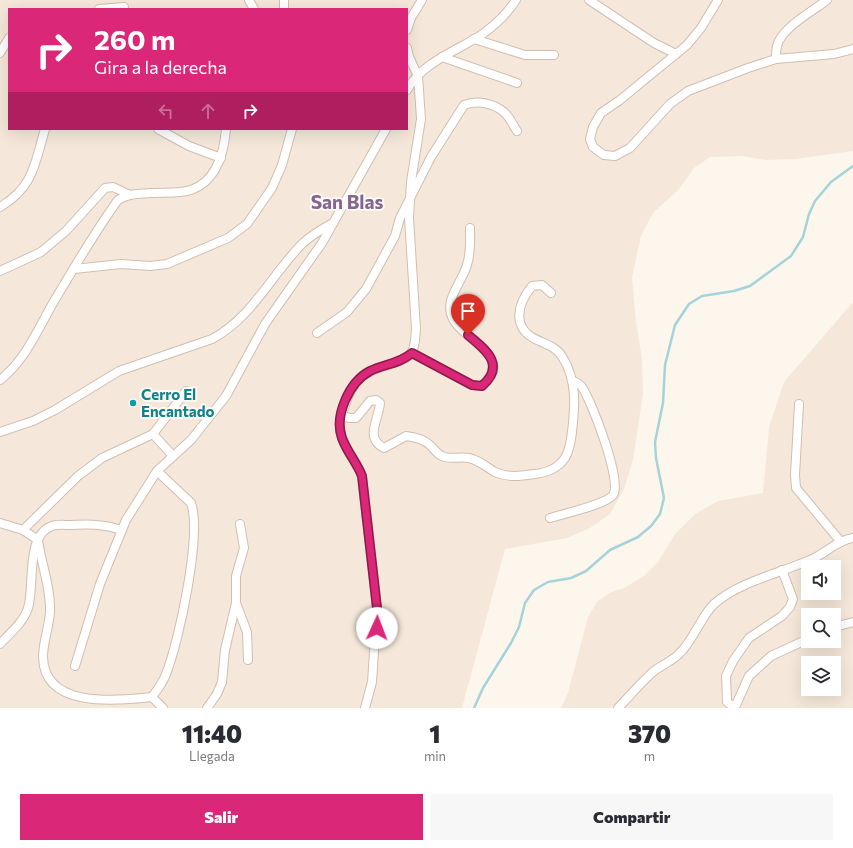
<!DOCTYPE html>
<html lang="es">
<head>
<meta charset="utf-8">
<style>
	:root { --surface:#fff; --page:#f7f7f7; --text:#2b2b33; --muted:#7c7c81; --accent:#db2777 }
	body { margin:0; font-family:Commissioner,sans-serif; background:var(--page); color:var(--text); height:100vh; display:flex; flex-direction:column; font-size:15px; white-space:nowrap }
	* { box-sizing:border-box; margin:0 }
	p { font-size:13px; color:var(--muted) }
	.icon { flex:none; width:22px; height:22px; fill:none; stroke:currentColor; stroke-width:2; stroke-linecap:round; stroke-linejoin:round }
	.map { position:relative; height:708px; overflow:hidden }
	.drawer { display:flex; flex-direction:column; background:var(--surface); flex:1 }
	.drawer>* { flex:none }
	.top-card { position:absolute; left:8px; top:8px; width:400px; height:122px; border-radius:0px; box-shadow:0 4px 16px #0002; background:#db2777; color:#fff; overflow:hidden }
	.fabs { position:absolute; left:801px; top:560px; display:grid; gap:8px }
	.fabs a { display:grid; place-items:center; width:40px; height:40px; border-radius:0px; background:var(--surface); box-shadow:0 4px 16px #0002; font-size:20px }
	.pin { position:absolute; display:grid; place-items:center; width:34px; height:34px; color:#fff; margin:-41px -17px; border-radius:50% 50% 50% 0; rotate:-45deg; box-shadow:0 0 4px #0007 }
	.pin .icon { rotate:45deg }
	.me { position:absolute; width:44px; margin:-22px; rotate:2deg; stroke-linejoin:round; filter:drop-shadow(0 0 3px #0008) }
	.turn { display:flex; align-items:center; gap:14px; height:84px; padding:0 20px; font-size:18px }
	.turn .icon { width:52px; height:52px; stroke-width:2.5 }
	.turn b { display:block; font-size:28px; line-height:34px }
	.lanes { display:flex; align-items:center; height:38px; padding:0 20px; background:#0003; justify-content:center; gap:20px; direction:ltr }
	.lanes .off { opacity:.35 }
	.eta { display:flex; justify-content:space-evenly; align-items:center; height:68px; text-align:center }
	.eta b { font-size:24px; font-weight:800; line-height:28px }
	.cta { display:flex; gap:8px; margin-top:auto; padding:8px 20px }
	.cta a { flex:1; height:46px; border-radius:0px; background:var(--accent); color:#fff; font-size:16px; font-weight:800; line-height:46px; text-align:center }
	.cta a+a { background:var(--page); color:var(--text) }
	.map>svg:first-child { display:block }
	.residential { fill:#f5e8da; fill-rule:evenodd }
	.lines { fill:none; stroke-linecap:round; stroke-linejoin:round }
	.stream { stroke:#a5d3da; stroke-width:2.5 }
	.minor-casing { stroke:#d1beb0; stroke-width:10 }
	.minor { stroke:#fff; stroke-width:8 }
	.route-casing { stroke:#8e194d; stroke-width:10 }
	.route { stroke:#db2777; stroke-width:7 }
	.culture-dot { fill:#0f9aa8; stroke:#fffaf3; stroke-width:1.5 }
	.labels { text-anchor:middle; dominant-baseline:central; stroke-width:4; stroke-linejoin:round; paint-order:stroke }
	.culture-label { font-size:15px; font-weight:bold; fill:#0d838f; stroke:#fffaf3; text-anchor:start }
	.district-label { font-size:19px; font-weight:bold; fill:#846695; stroke:#fffaf3 }
</style>
</head>
<body>
<div class="map">
<svg width="853" height="708" viewBox="0 0 853 708">
	<rect width="100%" height="100%" fill="#fdf6ec"/>
	<!-- residential -->
	<g class="residential">
		<path d="M0 0H853V151L795 159 765 160 742 156 710 157 694 168 679 189 653 213 641 236 632 277 636 322 642 359 643 394 633 460 624 489 610 514 590 528 567 538 505 549 462 708H0ZM9 9H407V129H9Z"/>
		<path d="M853 302V708H561L568 693 588 617 597 602 609 593 624 588 644 576 658 562 675 534 695 514 718 501 763 493 769 427 784 382ZM808 567H834V593H808ZM808 615H834V641H808ZM808 663H834V689H808Z"/>
	</g>
	<g class="lines">
		<!-- stream -->
		<path class="stream" d="M474 708 483 688 511 643 519 627 525 603 534 590 548 582 571 578 586 571 610 550 638 537 651 526 660 514 664 498 656 458 655 442 663 403 665 365 675 325 689 304 702 296 734 291 750 286 791 256 803 237 809 214 815 201 831 182 853 166"/>
		<!-- minor casing -->
		<g class="minor-casing">
			<g id="minor">
				<path d="M249 0 254 9"/>
				<path d="M284 0V9"/>
				<path d="M589 0 654 43 676 54"/>
				<path d="M718 0 701 28 687 45 620 100 601 113 593 127 590 139 593 147 604 155 615 156 630 148 670 104 688 91 748 68 776 59 834 54 853 49"/>
				<path d="M99 9 124 7"/>
				<path d="M407 30 411 18 422 0"/>
				<path d="M474 39 525 55H554"/>
				<path d="M0 53 9 38"/>
				<path d="M442 57 517 83"/>
				<path d="M776 59C776 55 776 50 777 46 781 28 813 11 827 0"/>
				<path d="M407 90C423 61 458 51 484 33 496 24 508 13 516 0"/>
				<path d="M158 129 189 146 221 158"/>
				<path d="M0 207C34 187 35 163 45 129"/>
				<path d="M74 269 121 264 150 266 167 264 228 238 247 224 272 188 282 165 292 129"/>
				<path d="M0 271 41 252 66 231 105 188 113 187 128 194"/>
				<path d="M317 333 347 312 366 289 395 236 400 218 431 157 464 105C477 100 494 103 505 113 510 118 513 125 517 131"/>
				<path d="M412 353 472 385 482 386C516 357 464 341 453 319 443 300 462 283 467 265 471 253 470 240 470 228"/>
				<path d="M0 380C25 361 38 329 53 303 74 268 94 233 118 200 129 193 138 194 151 193 163 192 179 194 191 190 217 181 224 153 226 129"/>
				<path d="M799 404 795 475 796 488 841 542"/>
				<path d="M341 416 350 418H356L370 401 376 400 380 403C379 419 364 438 384 448L406 436C415 437 424 439 431 446 434 449 437 454 442 456 449 460 460 456 469 458 479 460 486 467 495 472 508 478 521 476 534 474 547 473 558 468 565 458 570 450 571 440 572 432 575 406 577 381 563 358 554 340 526 344 520 322 517 309 524 296 532 286L542 285 551 293"/>
				<path d="M0 432 33 421 55 410 119 371 212 339C253 317 271 275 302 244 311 235 322 229 333 223"/>
				<path d="M153 434 173 456"/>
				<path d="M550 518C563 514 607 504 613 495 623 482 591 400 582 387 580 384 575 382 572 380"/>
				<path d="M0 523 23 530 38 540C41 563 51 588 50 612 49 627 43 642 43 657 44 708 113 701 152 697 157 690 163 683 166 674 179 642 202 534 191 503L157 471"/>
				<path d="M23 530 78 476 102 458 153 434 186 391"/>
				<path d="M782 570 793 599 790 607 782 616 749 638 733 661 726 676 727 702 731 705H736L749 676 771 656 808 639"/>
				<path d="M236 603 247 632 248 660"/>
				<path d="M834 627 853 622"/>
				<path d="M0 644C9 634 24 622 28 608 35 587 25 535 52 526 57 524 65 525 70 525 89 524 104 524 122 530"/>
				<path d="M75 666 100 584 126 520 157 471 191 440 226 396 265 324 322 243 386 129"/>
				<path d="M152 697 163 708"/>
				<path d="M207 708 217 694 222 682 225 650 236 603V576L244 548 240 524"/>
				<path d="M365 708 372 682 377 608 362 476C357 463 347 452 342 438 338 428 341 418 344 408 353 378 364 372 393 363 400 361 407 359 411 353 416 346 415 337 416 329L409 218 411 182 421 119 418 76 409 57 407 48"/>
				<path d="M618 708C630 696 641 682 654 671 662 665 672 661 679 654 693 641 702 615 714 604 739 582 780 573 810 560 825 554 837 540 853 538"/>
			</g>
		</g>
		<!-- minor -->
		<use href="#minor" class="minor"/>
	</g>
	<g class="lines">
		<!-- route casing -->
		<g class="route-casing">
			<path id="route" d="M377 628V608L362 476C357 463 347 452 342 438 334 416 349 382 370 371 384 364 399 364 412 353L472 385 482 386C506 365 486 350 468 335"/>
		</g>
		<!-- route -->
		<use href="#route" class="route"/>
	</g>
	<!-- markers -->
	<circle class="culture-dot" cx="133" cy="403" r="4"/>
	<g class="labels">
		<!-- culture labels -->
		<g class="culture-label">
			<text x="141" y="394">Cerro El<tspan x="141" dy="17">Encantado</tspan></text>
		</g>
		<!-- district labels -->
		<g class="district-label">
			<text x="347" y="201">San Blas</text>
		</g>
	</g>
</svg>
<div class="fabs">
<a><svg class="icon" aria-label="sound" viewBox="0 0 24 24"><path d="M4 9h4l5-4v14l-5-4H4zM17 9q2 3 0 6"/></svg></a>
<a><svg class="icon" aria-label="search" viewBox="0 0 24 24"><circle cx="10" cy="10" r="6"/><path d="M15 15l6 6"/></svg></a>
<a><svg class="icon" aria-label="layers" viewBox="0 0 24 24"><path d="M12 4l9 5-9 5-9-5zM3 14l9 5 9-5"/></svg></a>
</div>
<div class="pin" style="left:468px;top:335px;background:#d93025"><svg class="icon" aria-label="arrive" viewBox="0 0 24 24"><path d="M6 21V4h12l-3 4 3 4H6"/></svg></div>
<svg class="me" style="left:377px;top:628px" viewBox="-20 -20 40 40"><circle r="19" fill="#fff"/><path d="M0-13L10 11 0 6-10 11z" fill="#db2777"/></svg>
<div class="top-card">
<div class="turn"><svg class="icon" aria-label="right" viewBox="0 0 24 24"><path d="M7 20v-9h11M14 6l5 5-5 5"/></svg><div><b>260 m</b>Gira a la derecha</div></div>
<div class="lanes"><svg class="icon off" aria-label="left" viewBox="0 0 24 24"><path d="M17 20v-9H6M10 6l-5 5 5 5"/></svg><svg class="icon off" aria-label="ahead" viewBox="0 0 24 24"><path d="M12 20V5M6 11l6-6 6 6"/></svg><svg class="icon" aria-label="right" viewBox="0 0 24 24"><path d="M7 20v-9h11M14 6l5 5-5 5"/></svg></div>
</div>
</div>
<section class="drawer">
<div class="eta">
<div><b>11:40</b><p>Llegada</p></div>
<div><b>1</b><p>min</p></div>
<div><b>370</b><p>m</p></div>
</div>
<div class="cta"><a>Salir</a><a>Compartir</a></div>
</section>
</body>
</html>
